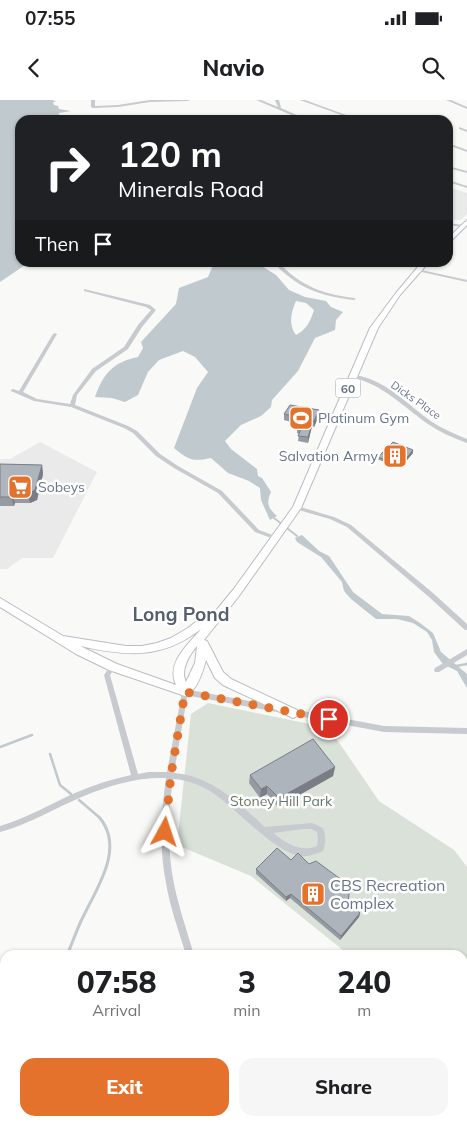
<!DOCTYPE html>
<html lang="en">
<head>
<meta charset="utf-8">
<style>
	:root { --surface:#fff; --page:#f6f6f6; --text:#202124; --muted:#757577; --accent:#e4722c }
	body { margin:0; font-family:Mulish,sans-serif; background:var(--page); color:var(--text); height:100vh; display:flex; flex-direction:column; font-size:19px; white-space:nowrap }
	* { box-sizing:border-box; margin:0 }
	p { font-size:16px; color:var(--muted) }
	.icon { flex:none; width:28px; height:28px; fill:none; stroke:currentColor; stroke-width:2; stroke-linecap:round; stroke-linejoin:round }
	.map { position:relative; flex:1; overflow:hidden }
	.side { position:absolute; left:0px; top:850px; width:468px; height:176px; display:flex; flex-direction:column; background:var(--surface); border-radius:15px 15px 0 0; box-shadow:0 1px 4px #0004 }
	.side>* { flex:none }
	.banner { position:absolute; left:15px; top:15px; width:438px; height:152px; border-radius:15px; box-shadow:0 1px 4px #0004; background:#202124; color:#fff; overflow:hidden }
	.pin { position:absolute; display:grid; place-items:center; width:42px; height:42px; color:#fff; margin:-21px; border:2px solid #fff; border-radius:50%; box-shadow:0 1px 5px #0007 }
	.me { position:absolute; width:55px; margin:-28px; rotate:5deg; stroke-linejoin:round; filter:drop-shadow(0 0 4px #0008) }
	.turn { display:flex; align-items:center; gap:18px; height:105px; padding:0 20px; font-size:22px }
	.turn .icon { width:65px; height:65px; stroke-width:2.5 }
	.turn b { display:block; font-size:35px; line-height:42px }
	.then { display:flex; align-items:center; height:48px; padding:0 20px; background:#0003; gap:10px; font-size:19px }
	.eta { display:flex; justify-content:space-evenly; align-items:center; height:85px; text-align:center }
	.eta b { font-size:30px; font-weight:800; line-height:35px }
	.action { display:flex; gap:10px; margin-top:auto; padding:10px 20px }
	.action a { flex:1; height:58px; border-radius:15px; background:var(--accent); color:#fff; font-size:20px; font-weight:800; line-height:58px; text-align:center }
	.action a+a { background:var(--page); color:var(--text) }
	.status { display:flex; justify-content:space-between; align-items:center; height:35px; padding:0 25px; background:var(--surface); direction:ltr }
	.status svg { height:14px; fill:currentColor }
	header { display:flex; justify-content:space-between; align-items:center; height:65px; padding:0 20px; background:var(--surface); font-size:22px; font-weight:800 }
	.map>svg:first-child { display:block }
	.built { fill:#eaeaea }
	.green { fill:#dae1d8 }
	.water { fill:#c0c9ce; fill-rule:evenodd }
	.lines { fill:none; stroke-linecap:round; stroke-linejoin:round }
	.stream-far2 { stroke:#c0c9ce; stroke-width:2 }
	.stream-far1 { stroke:#c0c9ce; stroke-width:2.5 }
	.stream { stroke:#c0c9ce; stroke-width:3 }
	.primary-casing { stroke:#babdc2; stroke-width:2 }
	.minor { fill:#c7cace; fill-rule:evenodd }
	.tertiary { fill:#c7cace; fill-rule:evenodd }
	.primary { fill:#fff; fill-rule:evenodd }
	.wall { fill:#969ba2 }
	.shaded-wall { fill:#7a7e84 }
	.building { fill:#aeb4bc; stroke:#7a7e84 }
	.route { stroke:#e4722c; stroke-width:9; stroke-dasharray:0 16.2 }
	.labels { text-anchor:middle; dominant-baseline:central; stroke-width:5; stroke-linejoin:round; paint-order:stroke }
	.far-street-label { font-size:11px; fill:#687588; stroke:#fff }
	.shield { fill:#fff; stroke:#959eac; stroke-width:1 }
	.shield-label { font-size:12px; font-weight:bold; fill:#687588 }
	.poi-label { font-size:14px; fill:#687588; stroke:#fff; text-anchor:start }
	.park-label { font-size:14px; fill:#647a63; stroke:#fff }
	.near-poi-label { font-size:16px; fill:#687588; stroke:#fff; text-anchor:start }
	.district-label { font-size:19px; font-weight:bold; fill:#565f6d; stroke:#fff }
</style>
</head>
<body>
<div class="status"><b>07:55</b><svg viewBox="0 0 49 12"><path d="M0 12V9h3v3zM5 12V6h3v6zM10 12V3h3v9zM15 12V0h3v12zM26 1h20v11H26zM47 4h2v5h-2z"/></svg></div>
<header><svg class="icon" aria-label="back" viewBox="0 0 24 24"><path d="M15 5l-7 7 7 7"/></svg>Navio<svg class="icon" aria-label="search" viewBox="0 0 24 24"><circle cx="10" cy="10" r="6"/><path d="M15 15l6 6"/></svg></header>
<div class="map">
<svg width="467" height="1026" viewBox="0 0 467 1026">
	<rect width="100%" height="100%" fill="#f9f9f7"/>
	<!-- built -->
	<g class="built">
		<path d="M448 87 467 93V114L461 120H448Z"/>
		<path d="M40 342 97 372 53 458H22L7 469H0V359H10Z"/>
	</g>
	<!-- green -->
	<path class="green" d="M208 603 329 628 379 701 454 750 467 767V1026H341L339 1021H462V855H349L251 776 177 745 191 614Z"/>
	<!-- water -->
	<g class="water">
		<path d="M0 0H53L56 2H53L54 5 58 6 59 9 71 11 59 13 60 20H20V162L28 163 0 182Z"/>
		<path d="M214 163H257L276 175 289 190 305 197 326 201 331 207 343 212 336 220 335 230 315 238 298 271 272 300 271 307 261 316 241 325 225 341 231 349 257 369 258 376 262 378 271 392C266 403 268 408 277 416L270 420 261 400 260 388 249 381 228 373 211 358C192 362 189 360 174 348L197 288 208 272 195 257 183 251 159 260 148 272 138 295 125 302 112 298 95 297C103 274 113 262 138 257L143 248 141 242 176 204 179 188 208 177ZM296 201 306 203 314 210C310 222 307 229 296 235 288 225 291 212 296 201Z"/>
		<path d="M302 435 319 451 329 456 353 492 382 514 409 516 420 523 433 533 441 552 467 574V588L457 571 443 564 434 552 432 540 427 532 413 523 397 519H376L351 499 344 491 342 482 321 457 297 442 295 438Z"/>
	</g>
	<g class="lines">
		<!-- stream-far2 -->
		<path class="stream-far2" d="M274 418 297 436"/>
		<!-- stream-far1 -->
		<g class="stream-far1">
			<path d="M456 566 467 564"/>
			<path d="M0 647 32 635"/>
			<path d="M50 654 60 685 71 694"/>
			<path d="M79 700 100 718"/>
		</g>
		<!-- stream -->
		<g class="stream">
			<path d="M67 855C73 842 77 828 84 815 98 786 125 747 99 717"/>
			<path d="M0 868 5 871"/>
		</g>
		<!-- primary casing -->
		<g class="primary-casing">
			<g id="primary">
				<path d="M467 120V125L450 142 448 143V138Z"/>
				<path d="M422 162H429L400 195 378 228 301 408 239 496 204 540 207 541 223 572 231 579 297 610 299 613 297 616 293 618 289 616 223 585 215 578 206 560C203 571 197 592 185 596L109 570 76 554 0 507V498L63 536 126 546H142L157 543 171 538 188 528 207 513H214L233 490 293 407 370 228 396 193ZM201 529C188 545 166 562 176 585L117 564 80 546C126 556 161 560 201 529ZM197 546 195 563 186 582C180 571 189 555 197 546Z"/>
			</g>
		</g>
		<!-- minor -->
		<g class="minor">
			<path d="M91 0H95V6L118 5 150 0H190L188 1 150 2 118 7 93 8 91 7Z"/>
			<path d="M256 0H261L278 7 275 0H279L281 8 308 20H303Z"/>
			<path d="M300 0H305L360 20H355Z"/>
			<path d="M446 0H451L467 7V9Z"/>
			<path d="M265 17 275 19 276 20 264 19Z"/>
			<path d="M459 27 467 30V32L459 29Z"/>
			<path d="M448 43 467 50V52L448 45Z"/>
			<path d="M448 66 467 71V73L448 68Z"/>
			<path d="M448 80 467 86V88L448 82Z"/>
			<path d="M448 123 463 125 465 126 463 127 448 125Z"/>
			<path d="M273 162H278C301 186 322 194 354 198L356 199 354 200C320 196 297 188 273 162Z"/>
			<path d="M417 169 467 180V182L417 171Z"/>
			<path d="M84 189 150 205 156 210 142 227 128 249 96 271 77 295 75 305 128 326 137 331 160 354 178 366 222 391 259 430 278 437 279 438 278 439H274L255 432 218 393 174 368 156 356 133 333 124 328 71 307 34 301 11 291V290L13 289 19 291 53 234 55 233 57 234 23 292 37 299 70 304 73 295 92 269 124 247 138 225 151 210 146 207 84 191Z"/>
			<path d="M351 275C382 276 408 305 432 322 443 329 455 334 467 339V343C453 338 440 332 428 324 401 305 384 285 351 277Z"/>
			<path d="M297 406 334 417 351 425 433 493 467 524V530H465L429 497 347 427 330 419 295 409 294 408 295 407Z"/>
			<path d="M467 549V555L439 572H435L434 570 435 568Z"/>
			<path d="M113 564 115 565 116 567 110 575 138 674 149 672H167L182 592 183 590 185 589 187 590 188 592 174 673C212 676 238 703 265 727L312 723 323 728C326 736 326 742 323 751 316 754 308 757 300 756 275 752 238 711 216 695 203 686 189 680 173 679 168 714 167 749 174 784 179 808 187 831 194 855H186C179 831 170 808 166 783 159 749 161 713 166 678 138 677 110 685 84 696 55 708 30 724 0 732V726C27 718 50 704 75 693 93 685 112 679 131 675L104 575 111 565ZM303 729H311L317 732 318 739 317 746C300 753 286 743 273 733Z"/>
			<path d="M170 1021H180L179 1026H169Z"/>
			<path d="M264 1021H274L276 1026H266Z"/>
		</g>
		<!-- tertiary -->
		<path class="tertiary" d="M185 589 384 626 467 628V634L384 632 185 595 182 594 181 592 182 590Z"/>
		<!-- primary -->
		<use href="#primary" class="primary"/>
	</g>
	<!-- wall -->
	<g class="wall">
		<path d="M284 314 319 316 314 327 312 326 308 343 298 341 299 334 297 333V327L299 324 284 320Z"/>
		<path d="M413 350V353L400 368 377 359 378 357Z"/>
		<path d="M0 364 42 365 43 374 37 400 30 403H15L14 406H0Z"/>
		<path d="M335 667 333 676 278 707 267 694 260 698 249 683 250 675Z"/>
		<path d="M291 760 360 813 359 817 340 840 290 798 286 801 256 774V769Z"/>
	</g>
	<!-- shaded-wall -->
	<g class="shaded-wall">
		<path d="M319 310V316L314 327V321Z"/>
		<path d="M313 321 312 326 308 343V337Z"/>
		<path d="M413 350V353L400 368V366Z"/>
		<path d="M42 365 43 374 37 400 30 403 28 394Z"/>
		<path d="M12 394 15 403 14 406 11 397Z"/>
		<path d="M335 667 333 676 278 707 279 698Z"/>
		<path d="M267 686V694L260 698 261 689Z"/>
		<path d="M291 794 290 798 286 801V797Z"/>
		<path d="M360 813 359 817 340 840 341 836Z"/>
	</g>
	<!-- building -->
	<g class="building">
		<path d="M290 305 319 310 314 321H313L308 337 298 336 301 329 297 327 302 318 284 314Z"/>
		<path d="M393 342 413 350 400 366 378 357Z"/>
		<path d="M0 364 42 365 35 390 28 394H12L11 397H0Z"/>
		<path d="M313 639 335 667 279 698 267 686 261 689 250 675Z"/>
		<path d="M277 748 291 760 298 753 309 764 316 761 350 786 348 803 360 813 341 836 291 794 286 797 256 769Z"/>
	</g>
	<g class="lines">
		<!-- route -->
		<path class="route" d="M165 732 171 675 185 592 329 619"/>
	</g>
	<!-- icons -->
	<defs>
		<g id="stadium-square" transform="scale(1.25)"><rect x="-9" y="-9" width="18" height="18" rx="4" fill="#e4722c" stroke="#fff"/><path d="M0-5a6.5 5 0 1 0 0 10a6.5 5 0 1 0 0-10ZM-3.5-1.8h7v3.6h-7Z" fill="#fff"/></g>
		<g id="building-square" transform="scale(1.25)"><rect x="-9" y="-9" width="18" height="18" rx="4" fill="#e4722c" stroke="#fff"/><path d="M-4-6H4V6H1V3H-1V6H-4ZM-2.5-4.3h1.7v1.8h-1.7ZM.8-4.3h1.7v1.8H.8ZM-2.5-1h1.7V.8h-1.7ZM.8-1h1.7V.8H.8Z" fill="#fff"/></g>
		<g id="supermarket-square" transform="scale(1.25)"><rect x="-9" y="-9" width="18" height="18" rx="4" fill="#e4722c" stroke="#fff"/><path d="M-6-5.5h2.5l.6 2H6L4.5 2H-2.5L-4.4-4H-6ZM-1.5 3.2a1.3 1.3 0 1 0 .1 0ZM3 3.2a1.3 1.3 0 1 0 .1 0Z" fill="#fff"/></g>
	</defs>
	<g fill-rule="evenodd">
		<use href="#stadium-square" x="301" y="318"/>
		<use href="#building-square" x="395" y="356"/>
		<use href="#supermarket-square" x="20" y="387"/>
		<use href="#building-square" x="313" y="794"/>
	</g>
	<g class="labels">
		<!-- far-street labels -->
		<g class="far-street-label">
			<text transform="translate(416 300) rotate(35)">Dicks Place</text>
		</g>
		<!-- shield labels -->
		<rect class="shield" x="335.5" y="278.5" width="25" height="19" rx="4"/>
		<g class="shield-label">
			<text x="348" y="288">60</text>
		</g>
		<!-- poi labels -->
		<g class="poi-label">
			<text x="318" y="318">Platinum Gym</text>
			<text x="378" y="356" text-anchor="end">Salvation Army</text>
			<text x="38" y="387">Sobeys</text>
		</g>
		<!-- park labels -->
		<g class="park-label">
			<text x="281" y="701">Stoney Hill Park</text>
		</g>
		<!-- near-poi labels -->
		<g class="near-poi-label">
			<text x="330" y="785">CBS Recreation<tspan x="330" dy="18">Complex</tspan></text>
		</g>
		<!-- district labels -->
		<g class="district-label">
			<text x="181" y="514">Long Pond</text>
		</g>
	</g>
</svg>
<div class="pin" style="left:329px;top:619px;background:#d93025"><svg class="icon" aria-label="arrive" viewBox="0 0 24 24"><path d="M6 21V4h12l-3 4 3 4H6"/></svg></div>
<svg class="me" style="left:165px;top:732px" viewBox="-20 -20 40 40"><path d="M0-17L14 15 0 8-14 15z" fill="#e4722c" stroke="#fff" stroke-width="4"/></svg>
<div class="banner">
<div class="turn"><svg class="icon" aria-label="right" viewBox="0 0 24 24"><path d="M7 20v-9h11M14 6l5 5-5 5"/></svg><div><b>120 m</b>Minerals Road</div></div>
<div class="then">Then<svg class="icon" aria-label="arrive" viewBox="0 0 24 24"><path d="M6 21V4h12l-3 4 3 4H6"/></svg></div>
</div>
<section class="side">
<div class="eta">
<div><b>07:58</b><p>Arrival</p></div>
<div><b>3</b><p>min</p></div>
<div><b>240</b><p>m</p></div>
</div>
<div class="action"><a>Exit</a><a>Share</a></div>
</section>
</div>
</body>
</html>
